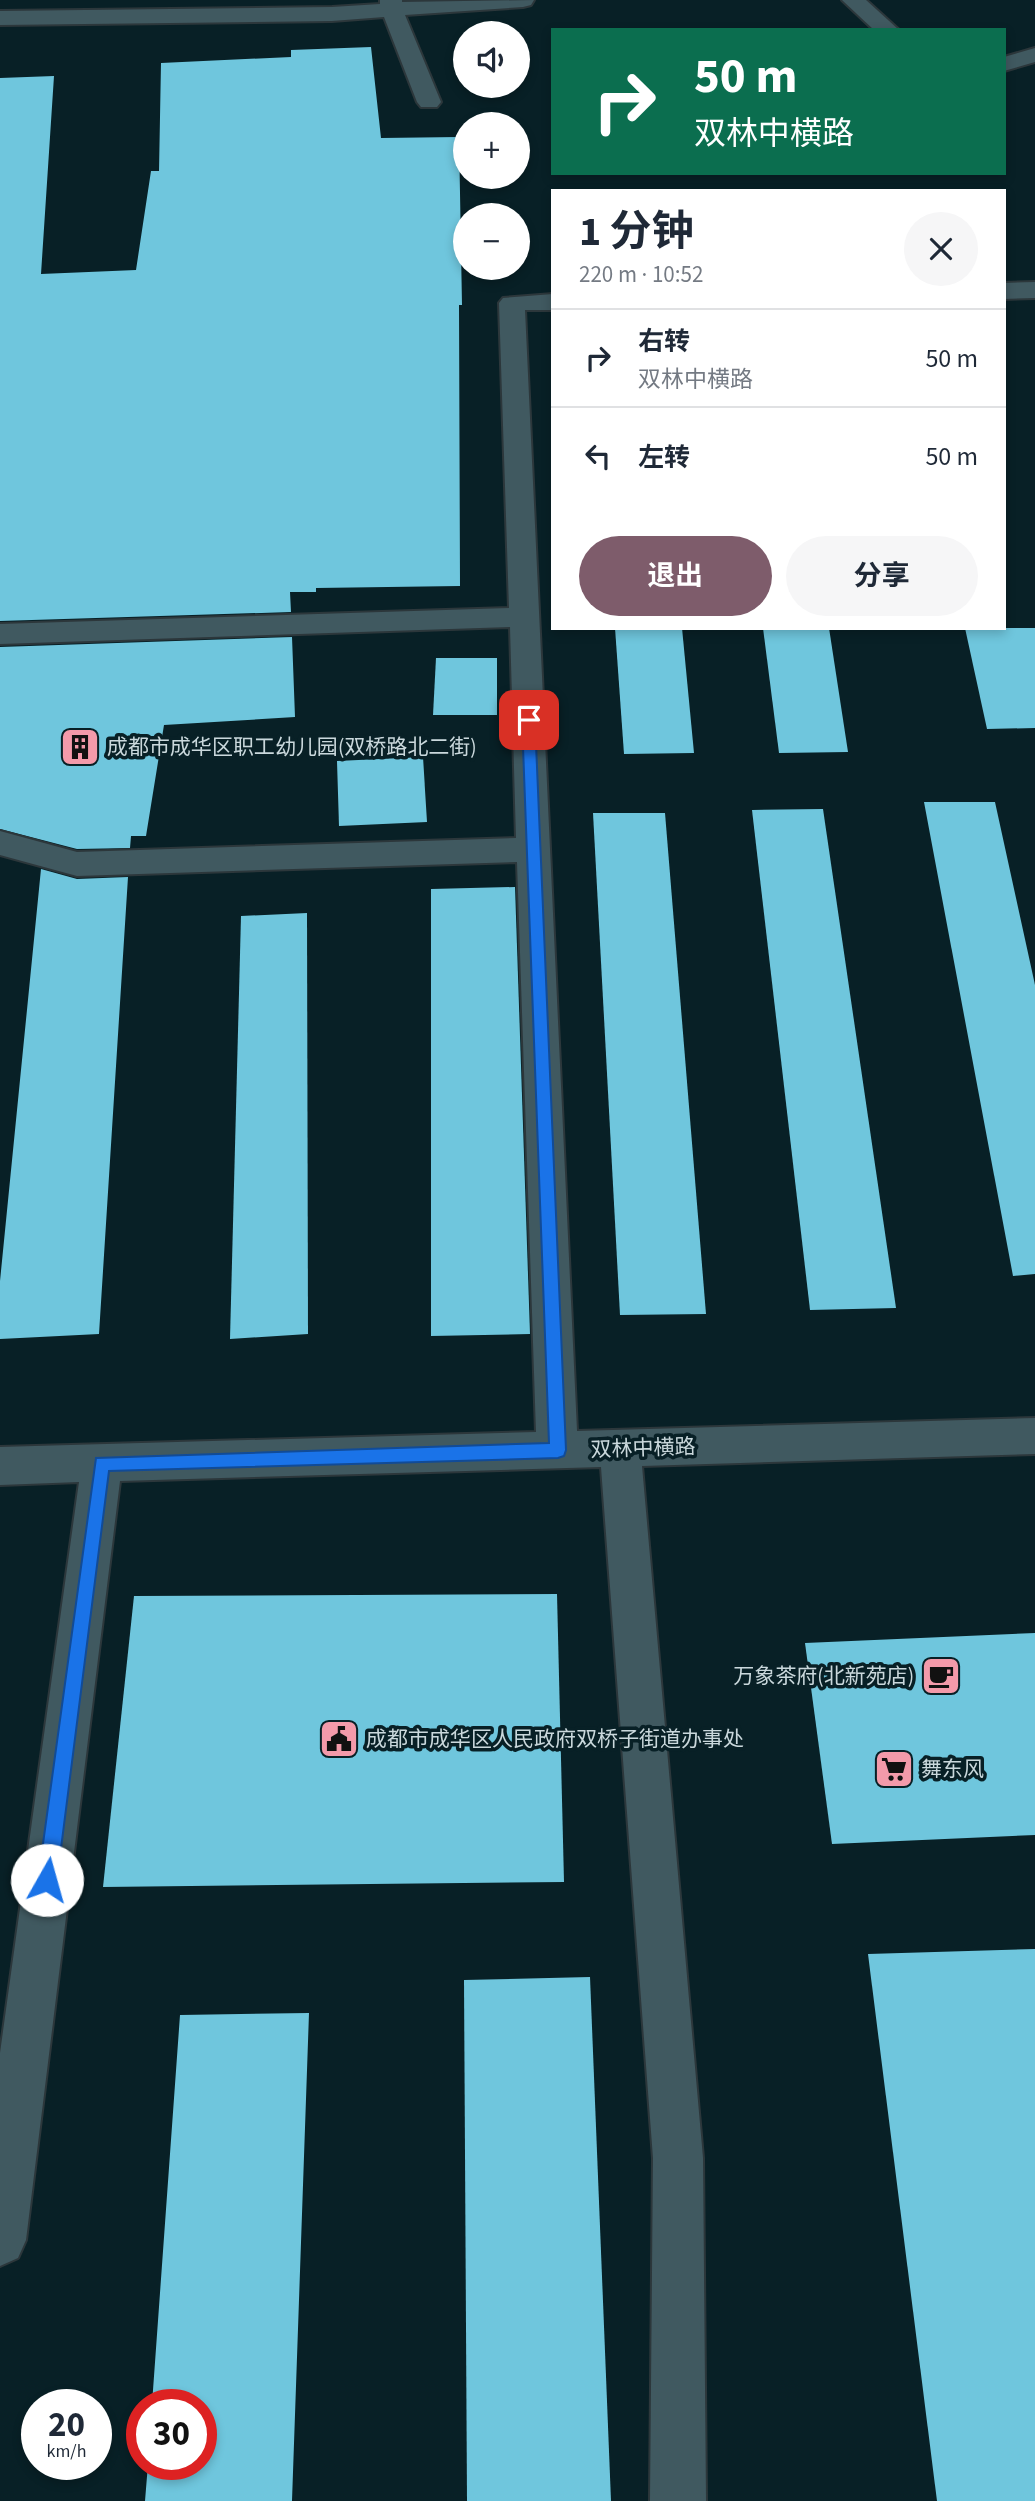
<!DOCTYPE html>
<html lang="zh">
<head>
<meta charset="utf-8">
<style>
	:root { --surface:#fff; --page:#f6f6f7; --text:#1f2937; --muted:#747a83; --line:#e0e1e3; --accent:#7e5c6b }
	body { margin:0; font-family:"Source Sans 3","Noto Sans SC",sans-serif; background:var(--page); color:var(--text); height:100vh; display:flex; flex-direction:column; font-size:26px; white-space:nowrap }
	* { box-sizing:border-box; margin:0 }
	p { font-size:23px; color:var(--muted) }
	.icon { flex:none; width:38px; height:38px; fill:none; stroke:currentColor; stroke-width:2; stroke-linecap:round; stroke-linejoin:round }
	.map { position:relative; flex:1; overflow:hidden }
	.panel { position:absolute; left:551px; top:189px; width:455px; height:441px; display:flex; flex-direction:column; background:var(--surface); border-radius:0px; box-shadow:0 4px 10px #0003 }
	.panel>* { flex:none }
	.guide { position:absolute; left:551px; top:28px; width:455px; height:147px; border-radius:0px; box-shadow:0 4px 10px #0003; background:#0b6e4f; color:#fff; overflow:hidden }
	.controls { position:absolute; left:453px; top:21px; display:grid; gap:14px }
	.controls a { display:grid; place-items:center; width:77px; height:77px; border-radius:50%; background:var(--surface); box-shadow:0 4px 10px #0003; font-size:35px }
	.speed { position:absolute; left:21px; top:2389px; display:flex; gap:14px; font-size:35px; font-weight:700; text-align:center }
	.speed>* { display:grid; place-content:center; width:91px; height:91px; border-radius:50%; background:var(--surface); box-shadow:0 4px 10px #0003; line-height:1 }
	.speed small { font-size:18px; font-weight:400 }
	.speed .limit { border:10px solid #d22; background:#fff; color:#111 }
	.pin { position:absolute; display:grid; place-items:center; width:60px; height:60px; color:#fff; margin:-30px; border-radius:14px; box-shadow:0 4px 10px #0006 }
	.me { position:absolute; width:77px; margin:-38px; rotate:7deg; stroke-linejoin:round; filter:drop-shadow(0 0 5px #0008) }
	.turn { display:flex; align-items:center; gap:24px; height:147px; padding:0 28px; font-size:32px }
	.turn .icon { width:91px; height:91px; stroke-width:2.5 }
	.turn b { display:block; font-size:49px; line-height:60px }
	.round { display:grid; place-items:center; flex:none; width:74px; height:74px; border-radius:37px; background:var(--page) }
	.summary { display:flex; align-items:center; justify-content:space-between; height:119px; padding:0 28px }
	h1 { font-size:42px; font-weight:700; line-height:52px }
	.cta { display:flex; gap:14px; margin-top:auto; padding:14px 28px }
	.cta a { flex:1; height:80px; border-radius:42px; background:var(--accent); color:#fff; font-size:28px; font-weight:700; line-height:80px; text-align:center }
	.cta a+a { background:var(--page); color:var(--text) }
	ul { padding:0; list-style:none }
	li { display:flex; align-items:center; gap:21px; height:98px; padding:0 28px; border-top:2px solid var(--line) }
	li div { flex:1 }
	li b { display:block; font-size:26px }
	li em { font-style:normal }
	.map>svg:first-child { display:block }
	.building { fill:#6fc6dd }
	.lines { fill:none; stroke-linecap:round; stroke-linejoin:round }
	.minor-casing { stroke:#2c373b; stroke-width:4 }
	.minor { fill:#405960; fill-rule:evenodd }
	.route { fill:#1a73e8; stroke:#114b97; stroke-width:2 }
	.labels { text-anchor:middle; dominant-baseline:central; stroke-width:7; stroke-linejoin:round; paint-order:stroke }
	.poi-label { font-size:21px; fill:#cad8dc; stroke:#082026; text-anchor:start }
	.street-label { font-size:21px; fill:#cad8dc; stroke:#082026 }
</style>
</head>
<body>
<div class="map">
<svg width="1035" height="2501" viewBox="0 0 1035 2501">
	<rect width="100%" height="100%" fill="#082026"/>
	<!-- building -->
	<g class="building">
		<path d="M371 47 381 138 459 137 462 305H459L460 586 316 588V592H290L291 612 0 621V78L54 76 41 274 136 270 151 171H159L161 63 291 57V50Z"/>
		<path d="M615 628H682L694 753 624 754Z"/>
		<path d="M763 628H829L848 752 779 753Z"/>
		<path d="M965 628H1035V728L987 729Z"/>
		<path d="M292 637 295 717 164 725 146 836H131L130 848 77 849 0 829V647Z"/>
		<path d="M436 658H497V715H433Z"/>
		<path d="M423 757 427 822 339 826 337 761Z"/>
		<path d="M924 802H995L1035 985V1274L1013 1276Z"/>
		<path d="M823 809 896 1308 810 1310 752 810Z"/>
		<path d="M593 813H665L706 1314 620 1315Z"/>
		<path d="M41 869 77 879 128 877 99 1334 0 1339V1281Z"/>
		<path d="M515 887 530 1334 431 1336V889Z"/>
		<path d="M307 913 308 1334 230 1339 241 916Z"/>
		<path d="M557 1594 564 1882 103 1887 134 1596Z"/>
		<path d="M1035 1633V1835L832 1844 805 1643Z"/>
		<path d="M1035 1949V2501H937L868 1954Z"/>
		<path d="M590 1977 611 2501H467L464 1980Z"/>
		<path d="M309 2013 292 2501H145L148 2464H201V2404H152L180 2015Z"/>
	</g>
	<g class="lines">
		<!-- minor casing -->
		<g class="minor-casing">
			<g id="minor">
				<path d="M380 0H402V2L534 0 531 5 523 7 405 15 441 102 437 107H421L417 102 384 17 332 21 0 25V11L332 7 380 4Z"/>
				<path d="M842 0H866L899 30H874Z"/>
				<path d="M1035 48V62L1004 71V57Z"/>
				<path d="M1035 282V298L1004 299V283Z"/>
				<path d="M553 294V310H525L577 1431 1035 1418V1454L642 1466 703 2158 706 2501H650L653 2158 601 1467 120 1481 26 2240 18 2258 0 2266V2053L79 1482 0 1485V1447L536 1432 517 862 77 876 0 855V831L77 852 516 838 510 627 0 644V624L509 608 499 303 503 298Z"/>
			</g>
		</g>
		<!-- minor -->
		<use href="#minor" class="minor"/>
	</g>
	<!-- route -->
	<path class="route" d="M529 716 535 720 566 1450 564 1456 558 1458 109 1471 57 1880 54 1886 47 1889 40 1886 38 1880 96 1458 549 1443 522 720Z"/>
	<!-- icons -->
	<defs>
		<g id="building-square" transform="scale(2.0125)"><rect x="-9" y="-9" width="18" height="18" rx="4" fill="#f39aaa" stroke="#082026"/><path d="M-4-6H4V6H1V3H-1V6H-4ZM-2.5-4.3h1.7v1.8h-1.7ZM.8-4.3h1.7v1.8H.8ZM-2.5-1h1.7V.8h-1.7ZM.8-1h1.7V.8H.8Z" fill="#111"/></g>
		<g id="cafe-square" transform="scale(2.0125)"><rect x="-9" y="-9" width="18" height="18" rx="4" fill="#f39aaa" stroke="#082026"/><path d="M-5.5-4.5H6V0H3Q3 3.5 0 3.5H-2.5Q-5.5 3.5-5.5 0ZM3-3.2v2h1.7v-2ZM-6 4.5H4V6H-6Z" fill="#111"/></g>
		<g id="civic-square" transform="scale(2.0125)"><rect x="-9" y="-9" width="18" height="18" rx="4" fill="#f39aaa" stroke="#082026"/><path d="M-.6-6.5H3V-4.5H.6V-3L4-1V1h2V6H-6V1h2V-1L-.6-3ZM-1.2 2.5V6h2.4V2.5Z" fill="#111"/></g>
		<g id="supermarket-square" transform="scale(2.0125)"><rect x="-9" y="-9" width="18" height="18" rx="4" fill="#f39aaa" stroke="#082026"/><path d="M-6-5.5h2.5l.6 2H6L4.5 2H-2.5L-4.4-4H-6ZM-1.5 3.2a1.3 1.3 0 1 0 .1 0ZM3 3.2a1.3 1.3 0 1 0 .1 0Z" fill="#111"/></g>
	</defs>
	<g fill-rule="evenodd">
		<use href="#building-square" x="80" y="747"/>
		<use href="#cafe-square" x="941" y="1676"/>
		<use href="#civic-square" x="339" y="1739"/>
		<use href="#supermarket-square" x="894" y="1769"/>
	</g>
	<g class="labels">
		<!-- poi labels -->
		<g class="poi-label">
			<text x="107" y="747">成都市成华区职工幼儿园(双桥路北二街)</text>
			<text x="914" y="1676" text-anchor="end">万象茶府(北新苑店)</text>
			<text x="366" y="1739">成都市成华区人民政府双桥子街道办事处</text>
			<text x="921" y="1769">舞东风</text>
		</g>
		<!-- street labels -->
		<g class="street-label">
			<text transform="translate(643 1448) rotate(-2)">双林中横路</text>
		</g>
	</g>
</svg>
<div class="controls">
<a><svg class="icon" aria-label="sound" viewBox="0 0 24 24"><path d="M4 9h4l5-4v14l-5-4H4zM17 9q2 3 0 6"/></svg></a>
<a>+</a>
<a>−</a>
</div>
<div class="speed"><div>20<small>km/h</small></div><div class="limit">30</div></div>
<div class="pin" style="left:529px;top:720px;background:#d93025"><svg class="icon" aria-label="arrive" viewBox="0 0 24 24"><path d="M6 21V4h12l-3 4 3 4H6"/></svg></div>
<svg class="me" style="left:47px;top:1880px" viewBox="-20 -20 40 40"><circle r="19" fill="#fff"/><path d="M0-13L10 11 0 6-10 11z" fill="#1a73e8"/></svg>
<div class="guide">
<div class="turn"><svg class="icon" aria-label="right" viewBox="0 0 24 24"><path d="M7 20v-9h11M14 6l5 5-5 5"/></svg><div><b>50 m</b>双林中横路</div></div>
</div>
<section class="panel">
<div class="summary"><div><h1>1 分钟</h1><p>220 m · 10:52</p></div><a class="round"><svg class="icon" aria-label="close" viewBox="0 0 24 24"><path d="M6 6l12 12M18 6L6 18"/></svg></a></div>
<ul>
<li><svg class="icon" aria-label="right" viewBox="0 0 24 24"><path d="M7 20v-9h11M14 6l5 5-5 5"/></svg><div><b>右转</b><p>双林中横路</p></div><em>50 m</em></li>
<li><svg class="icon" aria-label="left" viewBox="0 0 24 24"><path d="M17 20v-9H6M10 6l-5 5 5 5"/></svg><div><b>左转</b></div><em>50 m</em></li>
</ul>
<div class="cta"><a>退出</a><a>分享</a></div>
</section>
</div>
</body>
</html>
